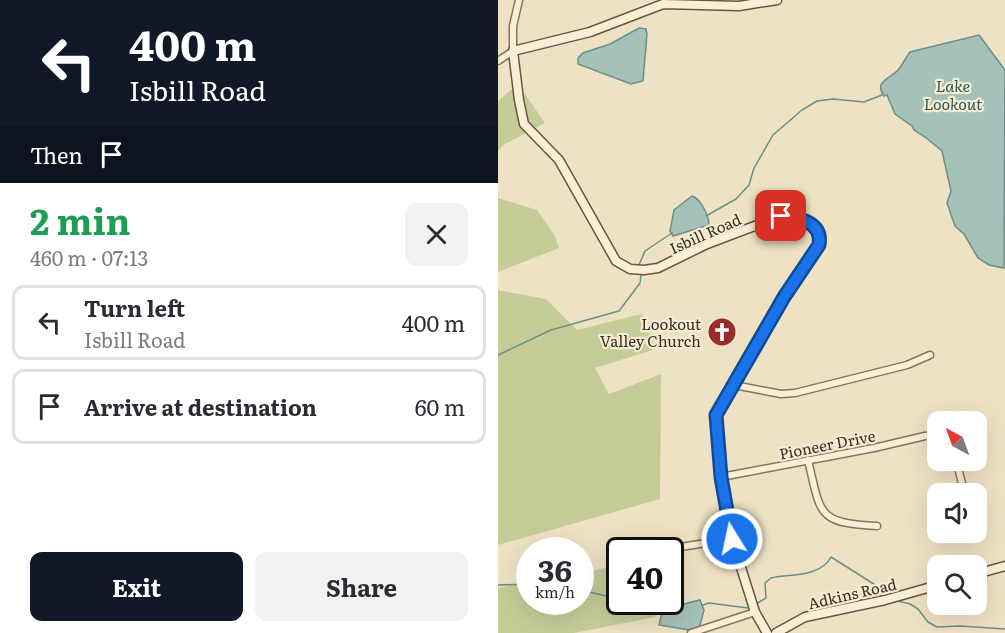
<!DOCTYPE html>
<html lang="en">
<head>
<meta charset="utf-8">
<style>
	:root { --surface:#fff; --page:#f2f2f3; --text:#2b2b33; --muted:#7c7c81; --line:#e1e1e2; --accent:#111827 }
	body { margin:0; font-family:Literata,serif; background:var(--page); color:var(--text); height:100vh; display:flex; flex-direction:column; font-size:22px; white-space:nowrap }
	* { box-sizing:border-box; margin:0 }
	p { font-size:20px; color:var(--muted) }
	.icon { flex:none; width:33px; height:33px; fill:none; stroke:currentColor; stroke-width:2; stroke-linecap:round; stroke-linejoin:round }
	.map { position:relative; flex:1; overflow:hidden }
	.sheet { display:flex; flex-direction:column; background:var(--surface); width:498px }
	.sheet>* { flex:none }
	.guide { background:#111827; color:#fff; overflow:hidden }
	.needle { width:39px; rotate:319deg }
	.tools { position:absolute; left:429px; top:411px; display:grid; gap:12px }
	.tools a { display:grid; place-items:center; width:60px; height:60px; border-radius:12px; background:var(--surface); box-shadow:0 6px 24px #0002; font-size:30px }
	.speed { position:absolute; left:18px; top:537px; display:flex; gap:12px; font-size:30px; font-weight:700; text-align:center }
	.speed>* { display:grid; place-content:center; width:78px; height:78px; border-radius:50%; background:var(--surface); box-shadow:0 6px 24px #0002; line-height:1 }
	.speed small { font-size:15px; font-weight:400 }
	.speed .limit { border:3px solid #111; border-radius:9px; background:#fff; color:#111 }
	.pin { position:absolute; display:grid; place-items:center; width:51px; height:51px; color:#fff; margin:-26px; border-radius:12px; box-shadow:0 3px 9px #0006 }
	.me { position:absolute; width:66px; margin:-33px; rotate:350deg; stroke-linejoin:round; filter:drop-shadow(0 0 4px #0008) }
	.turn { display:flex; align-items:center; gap:21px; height:126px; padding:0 30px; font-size:27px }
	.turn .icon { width:78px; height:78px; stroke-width:2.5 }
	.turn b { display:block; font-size:42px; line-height:51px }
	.then { display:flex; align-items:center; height:57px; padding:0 30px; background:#0003; gap:12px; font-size:22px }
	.round { display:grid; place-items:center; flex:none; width:63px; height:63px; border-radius:12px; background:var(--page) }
	.head { display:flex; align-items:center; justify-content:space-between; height:102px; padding:0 30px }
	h1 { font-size:36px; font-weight:700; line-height:45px; color:#1e9e55 }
	.button { display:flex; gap:12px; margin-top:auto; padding:12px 30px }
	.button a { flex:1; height:69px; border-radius:12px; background:var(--accent); color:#fff; font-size:24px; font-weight:700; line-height:69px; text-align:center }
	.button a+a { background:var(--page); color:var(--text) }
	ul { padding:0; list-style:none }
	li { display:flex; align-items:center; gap:18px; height:75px; margin:0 12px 9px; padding:0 18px; border:3px solid var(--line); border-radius:12px }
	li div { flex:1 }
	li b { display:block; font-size:22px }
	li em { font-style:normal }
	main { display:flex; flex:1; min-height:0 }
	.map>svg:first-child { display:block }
	.green { fill:#c6cc98 }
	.water { fill:#a6c1b9; stroke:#6d8f87; stroke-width:1.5 }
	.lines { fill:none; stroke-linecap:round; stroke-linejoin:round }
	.stream { stroke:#6d8f87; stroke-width:1.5 }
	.street-casing { stroke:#89735a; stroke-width:9 }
	.secondary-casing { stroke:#6b543e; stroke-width:11 }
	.street { stroke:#f9efd7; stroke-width:6 }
	.secondary { stroke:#f9efd7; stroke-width:8 }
	.route-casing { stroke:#114b97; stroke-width:15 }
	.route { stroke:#1a73e8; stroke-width:10 }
	.labels { text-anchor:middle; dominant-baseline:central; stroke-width:4.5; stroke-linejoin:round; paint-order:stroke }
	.street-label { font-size:15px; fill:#392b1e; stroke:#f5ecd4 }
	.poi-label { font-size:15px; fill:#392b1e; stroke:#f5ecd4; text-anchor:end }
	.water-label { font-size:16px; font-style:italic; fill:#2e5856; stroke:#f5ecd4 }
</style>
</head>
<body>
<main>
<section class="sheet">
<div class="guide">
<div class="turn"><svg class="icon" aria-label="left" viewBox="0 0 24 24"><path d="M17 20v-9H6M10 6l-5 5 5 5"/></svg><div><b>400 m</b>Isbill Road</div></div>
<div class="then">Then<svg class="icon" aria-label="arrive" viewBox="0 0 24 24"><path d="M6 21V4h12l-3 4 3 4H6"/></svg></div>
</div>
<div class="head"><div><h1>2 min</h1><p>460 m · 07:13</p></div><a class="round"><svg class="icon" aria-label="close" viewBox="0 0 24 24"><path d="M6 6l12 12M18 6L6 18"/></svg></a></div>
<ul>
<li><svg class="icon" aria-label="left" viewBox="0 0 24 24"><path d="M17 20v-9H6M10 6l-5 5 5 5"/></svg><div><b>Turn left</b><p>Isbill Road</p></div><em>400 m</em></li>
<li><svg class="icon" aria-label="arrive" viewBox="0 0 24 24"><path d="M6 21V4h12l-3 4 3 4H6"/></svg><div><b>Arrive at destination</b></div><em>60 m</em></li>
</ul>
<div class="button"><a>Exit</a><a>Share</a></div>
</section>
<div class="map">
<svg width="507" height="633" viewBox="0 0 507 633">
	<rect width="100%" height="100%" fill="#eee2c4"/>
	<!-- green -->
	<g class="green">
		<path d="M20 84 47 123 5 145 0 151V101Z"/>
		<path d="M0 198 39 210 56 234 61 248 0 272Z"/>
		<path d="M0 290 48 299 79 330 144 314 158 349 97 368 111 394 163 374 162 499 0 545Z"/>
		<path d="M121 565 122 602H156L157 617 76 633H0V588L31 582 32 602H82L83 573Z"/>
	</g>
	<!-- water -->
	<g class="water">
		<path d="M141 28 148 29 149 34 145 81 133 84 80 64V58L85 53 112 44Z"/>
		<path d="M481 35 507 70 506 268 491 265 480 258 466 234 457 226 449 203 453 191 444 151 427 137 416 130 414 126 397 114 389 95 386 96C375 81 394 78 401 69 405 64 408 57 412 52Z"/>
		<path d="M194 196C203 199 211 216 211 225L175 236 172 231 176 210Z"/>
		<path d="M202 600 206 610 201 629 191 630 161 625 164 613 182 605Z"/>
	</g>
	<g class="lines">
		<!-- stream -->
		<g class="stream">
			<path d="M208 216 238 199 251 185 256 168 275 135 304 110 319 101 335 99 366 102 384 95"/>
			<path d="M141 265 147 251 174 233"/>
			<path d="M0 355 53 330 121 311 142 283 143 275"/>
			<path d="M0 585 32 584"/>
			<path d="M82 590 122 599"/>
			<path d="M400 601 412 604 420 609 430 622 439 627 462 626 507 629"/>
			<path d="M134 602 171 610"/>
			<path d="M258 604 268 598 267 583 273 578C292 574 323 577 333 557L390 593"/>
			<path d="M205 605 211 603 250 608"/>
		</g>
		<!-- street casing -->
		<g class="street-casing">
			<g id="street">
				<path d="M0 61 15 51V26L21 0"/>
				<path d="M236 385 283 394 297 393 409 365 432 355"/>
				<path d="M310 460C323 515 319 523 379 526"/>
				<path d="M458 460 466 491"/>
				<path d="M223 477 376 448 427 436 440 435"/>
				<path d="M163 550 234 539"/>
				<path d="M193 633 257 612"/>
			</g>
		</g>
		<!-- secondary casing -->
		<g class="secondary-casing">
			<g id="secondary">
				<path d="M478 574 507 566"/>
				<path d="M269 633 257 612 234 539 223 477 218 415 286 297 321 245 322 238 315 224 300 218 283 216 209 244 160 268 146 270 132 269 118 261 61 160 26 124 21 100 15 51 92 32 165 4 241 6 279 0"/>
				<path d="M278 633 307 617 387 600 440 585"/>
			</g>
		</g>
		<!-- street -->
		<use href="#street" class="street"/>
		<!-- secondary -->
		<use href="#secondary" class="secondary"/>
	</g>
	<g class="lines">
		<!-- route casing -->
		<g class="route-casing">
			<path id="route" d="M234 539 223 477 218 415 286 297 321 245C325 222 302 218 283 216"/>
		</g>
		<!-- route -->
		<use href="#route" class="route"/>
	</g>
	<!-- icons -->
	<defs>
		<g id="church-disc" transform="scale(1.5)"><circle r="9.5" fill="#982b2b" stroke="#f5ecd4"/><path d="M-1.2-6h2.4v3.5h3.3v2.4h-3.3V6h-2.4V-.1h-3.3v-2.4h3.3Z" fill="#fff"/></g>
	</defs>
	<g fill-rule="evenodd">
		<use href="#church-disc" x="224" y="332"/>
	</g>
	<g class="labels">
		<!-- street labels -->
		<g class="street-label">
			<text transform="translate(207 233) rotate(-24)">Isbill Road</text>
			<text transform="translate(329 444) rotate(-11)">Pioneer Drive</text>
			<text transform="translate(354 593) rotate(-13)">Adkins Road</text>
		</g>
		<!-- poi labels -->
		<g class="poi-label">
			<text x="203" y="323">Lookout<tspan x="203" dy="17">Valley Church</tspan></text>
		</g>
		<!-- water labels -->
		<g class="water-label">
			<text x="455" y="85">Lake<tspan x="455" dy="18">Lookout</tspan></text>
		</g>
	</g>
</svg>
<div class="tools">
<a><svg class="needle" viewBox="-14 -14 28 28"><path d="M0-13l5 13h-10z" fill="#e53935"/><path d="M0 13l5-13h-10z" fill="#7c7c81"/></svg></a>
<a><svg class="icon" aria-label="sound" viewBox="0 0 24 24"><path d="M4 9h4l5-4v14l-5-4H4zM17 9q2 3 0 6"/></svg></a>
<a><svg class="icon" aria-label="search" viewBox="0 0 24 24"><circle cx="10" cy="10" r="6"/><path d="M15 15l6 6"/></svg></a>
</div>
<div class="speed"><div>36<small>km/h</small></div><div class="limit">40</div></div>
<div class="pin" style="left:283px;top:216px;background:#d93025"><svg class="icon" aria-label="arrive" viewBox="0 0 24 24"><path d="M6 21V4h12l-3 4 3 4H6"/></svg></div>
<svg class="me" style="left:234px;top:539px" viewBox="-20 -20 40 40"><circle r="17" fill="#1a73e8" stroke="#fff" stroke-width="3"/><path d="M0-11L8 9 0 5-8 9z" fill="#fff"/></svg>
</div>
</main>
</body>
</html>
